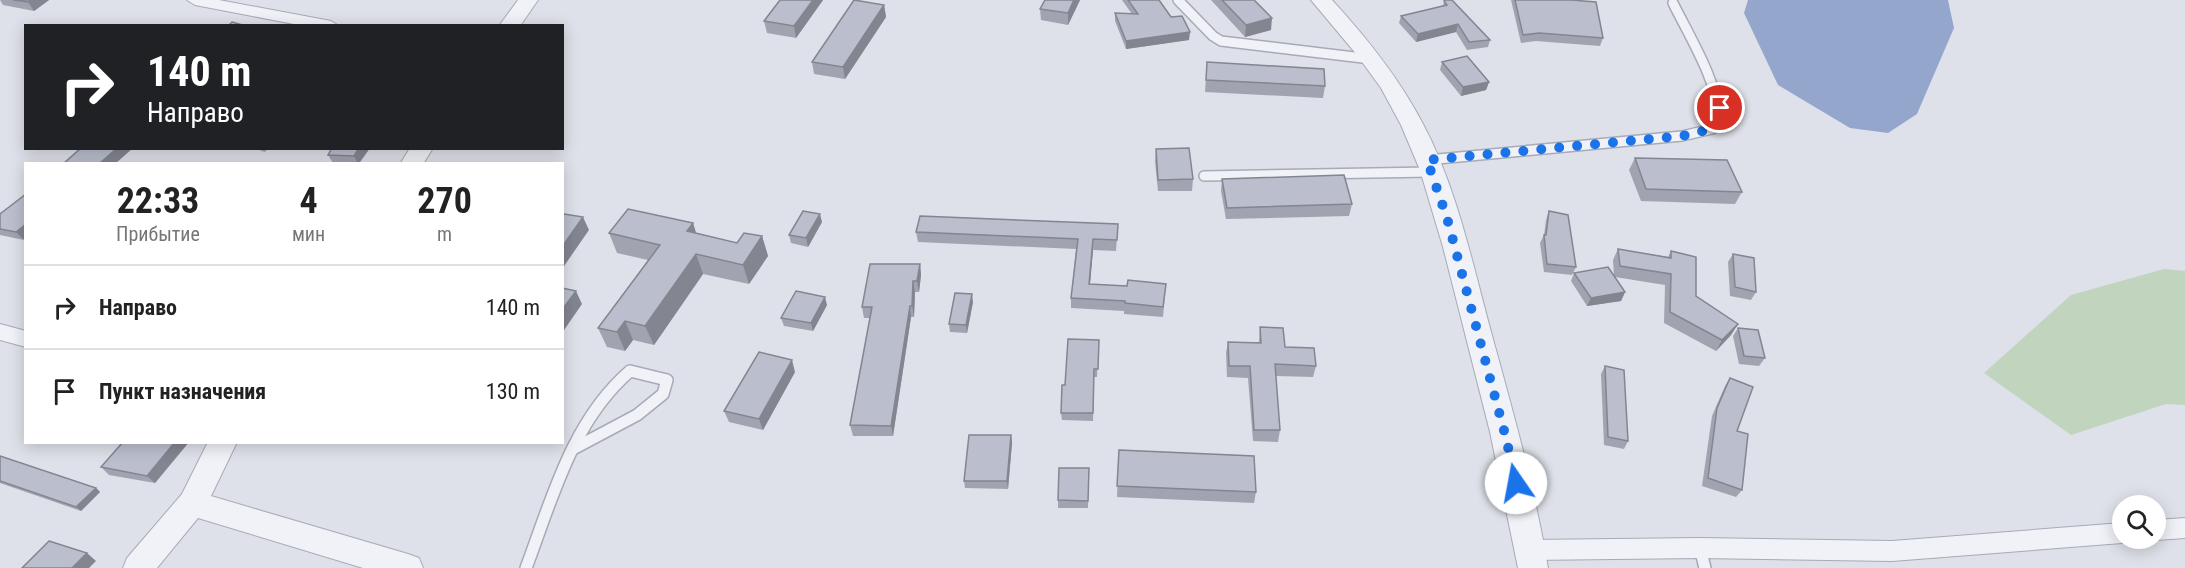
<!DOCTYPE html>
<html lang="ru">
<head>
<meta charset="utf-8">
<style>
	:root { --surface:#fff; --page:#f2f2f2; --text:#222; --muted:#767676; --line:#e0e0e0 }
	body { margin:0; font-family:"Roboto Condensed",sans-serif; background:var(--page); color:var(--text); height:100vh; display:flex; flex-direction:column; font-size:22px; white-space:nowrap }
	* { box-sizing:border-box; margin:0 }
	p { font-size:20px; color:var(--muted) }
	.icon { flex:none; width:33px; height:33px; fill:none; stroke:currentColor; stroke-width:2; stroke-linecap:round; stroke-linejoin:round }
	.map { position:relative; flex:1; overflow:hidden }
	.drawer { position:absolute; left:24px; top:162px; width:540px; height:282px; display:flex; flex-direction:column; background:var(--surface); border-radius:0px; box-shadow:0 3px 15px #0003 }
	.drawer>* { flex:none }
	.banner { position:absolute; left:24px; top:24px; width:540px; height:126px; border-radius:0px; box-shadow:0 3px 15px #0003; background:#202124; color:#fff; overflow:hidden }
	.buttons { position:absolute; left:2112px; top:495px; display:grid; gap:12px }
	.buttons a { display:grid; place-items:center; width:54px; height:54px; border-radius:50%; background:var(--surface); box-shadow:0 3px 15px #0003; font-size:30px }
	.pin { position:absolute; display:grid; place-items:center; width:51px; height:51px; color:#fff; margin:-26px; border:3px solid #fff; border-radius:50%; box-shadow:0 2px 6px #0007 }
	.me { position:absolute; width:66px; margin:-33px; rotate:348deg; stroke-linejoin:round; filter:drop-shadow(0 0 4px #0008) }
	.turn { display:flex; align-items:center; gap:21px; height:126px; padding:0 24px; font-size:27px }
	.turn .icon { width:78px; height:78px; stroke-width:2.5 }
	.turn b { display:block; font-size:42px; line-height:51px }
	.eta { display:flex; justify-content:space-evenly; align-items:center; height:102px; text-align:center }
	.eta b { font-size:36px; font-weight:700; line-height:42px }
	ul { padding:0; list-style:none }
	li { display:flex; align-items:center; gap:18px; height:84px; padding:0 24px; border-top:2px solid var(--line) }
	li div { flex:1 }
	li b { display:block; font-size:22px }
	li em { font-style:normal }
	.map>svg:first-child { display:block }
	.green { fill:#c0d4be }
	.water { fill:#95a6cd }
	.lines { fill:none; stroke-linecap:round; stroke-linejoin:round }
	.service-far1-casing { stroke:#a7aab7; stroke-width:12 }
	.service-casing { stroke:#a7aab7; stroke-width:14 }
	.minor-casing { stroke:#a7aab7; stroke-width:2 }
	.tertiary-casing { stroke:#a7aab7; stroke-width:2 }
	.service-far1 { stroke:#f1f2f7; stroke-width:9 }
	.service { stroke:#f1f2f7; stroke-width:11 }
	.minor { fill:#f1f2f7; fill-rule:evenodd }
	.tertiary { fill:#f1f2f7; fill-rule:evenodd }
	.wall { fill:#a1a3b0 }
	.shaded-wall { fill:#838590 }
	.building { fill:#bbbecd; stroke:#838590; stroke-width:1.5 }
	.route { stroke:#1a73e8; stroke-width:10; stroke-dasharray:0 18 }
</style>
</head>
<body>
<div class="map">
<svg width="2185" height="568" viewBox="0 0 2185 568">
	<rect width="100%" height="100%" fill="#dee1e9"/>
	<!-- green -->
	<path class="green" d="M2164 269 2185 271V405L2166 404 2071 435 1984 373 2071 295Z"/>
	<!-- water -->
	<path class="water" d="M1748 0H1948L1954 28 1917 114 1888 133 1850 128 1778 85 1744 13Z"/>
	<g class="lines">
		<!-- service-far1 casing -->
		<g class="service-far1-casing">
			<g id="service-far1">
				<path d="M1178 0 1213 36 1221 41 1371 59"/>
				<path d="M1427 160 1682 136 1712 129 1721 122C1716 79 1692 41 1673 3"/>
				<path d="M1204 176 1431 172"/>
			</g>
		</g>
		<!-- service casing -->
		<g class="service-casing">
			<g id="service">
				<path d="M1700 548 1705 568"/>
				<path d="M526 568C552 499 572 421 630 371L667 380 663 394 637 415 573 449"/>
			</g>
		</g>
		<!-- minor casing -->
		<g class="minor-casing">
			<g id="minor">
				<path d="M187 0H219L331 21 339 26H304L195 5Z"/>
				<path d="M0 324 26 331V347L0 340Z"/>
				<path d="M2185 518V538L2156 540 2152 538H2156V520Z"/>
				<path d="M2122 523V538H2131L2122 543 1892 561 1700 558 1530 560 1522 557 1518 550 1522 543 1530 540 1700 538 1892 541Z"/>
			</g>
		</g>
		<!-- tertiary casing -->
		<g class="tertiary-casing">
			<g id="tertiary">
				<path d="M518 0H538L520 26H499Z"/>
				<path d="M1311 0H1332C1367 38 1399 78 1423 124 1458 190 1473 267 1493 339 1514 415 1535 490 1548 568H1518L1490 432 1443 247 1420 170 1401 125 1381 88 1357 55Z"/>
				<path d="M410 148H433L423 164H400Z"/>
				<path d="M208 442H237L211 496 408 554 419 558 423 568H363L198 518 157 568H123L127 558 182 494Z"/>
			</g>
		</g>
		<!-- service-far1 -->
		<use href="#service-far1" class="service-far1"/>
		<!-- service -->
		<use href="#service" class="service"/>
		<!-- minor -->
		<use href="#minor" class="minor"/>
		<!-- tertiary -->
		<use href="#tertiary" class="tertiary"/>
	</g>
	<!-- wall -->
	<g class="wall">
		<path d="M0 0H49L34 11 3 5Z"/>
		<path d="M780 0H823L796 38 767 33 764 21Z"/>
		<path d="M1045 0H1080L1068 25 1041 20 1040 9Z"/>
		<path d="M1122 0H1159L1189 40 1126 49 1115 21V13L1132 14Z"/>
		<path d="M1211 0H1254L1271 30 1245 37Z"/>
		<path d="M1511 0H1571L1603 38 1600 46 1536 41 1521 43Z"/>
		<path d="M1444 1 1490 40 1488 47 1467 50 1456 32 1416 42 1399 23 1401 16 1443 6Z"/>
		<path d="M884 5 886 17 845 79 814 74 812 62Z"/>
		<path d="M1207 62 1325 86 1323 98 1205 92Z"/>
		<path d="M1442 62 1489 82 1486 90 1461 96 1440 70Z"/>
		<path d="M253 148H268L265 152Z"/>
		<path d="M332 148H370L359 164 333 163 328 155Z"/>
		<path d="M1156 149 1193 179 1192 191H1158L1155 161Z"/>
		<path d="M1635 158 1742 192 1735 204 1641 201 1629 170Z"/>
		<path d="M1222 179 1352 204 1349 216 1226 219 1221 191Z"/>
		<path d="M1549 211 1576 267 1572 275 1544 272 1540 243 1544 235 1546 220Z"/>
		<path d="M0 214 24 240 0 235Z"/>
		<path d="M822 222 808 247 791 243 789 235Z"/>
		<path d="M693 223 696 233 737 243 762 236 768 256 749 284 703 274 654 345 633 340 625 351 607 347 598 328 648 260 617 253 609 233Z"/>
		<path d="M1118 224 1116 251 1093 250 1090 284 1127 286 1166 284 1163 317 1124 314V311L1071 308V298L1076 249 918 242 916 232Z"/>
		<path d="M1618 249 1668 257 1671 251 1696 296 1738 324 1731 335 1716 351 1664 323 1665 285 1615 277 1625 292 1621 301 1587 306 1571 281 1574 273 1614 276 1613 260Z"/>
		<path d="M1733 254 1756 292 1751 300 1730 296 1728 262Z"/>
		<path d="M920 264 921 275 919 292H915L914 317H911L893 436H853L850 425 870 318H864L862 307Z"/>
		<path d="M973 302 967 333 950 332 949 324Z"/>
		<path d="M827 305 813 331 784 326 781 318Z"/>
		<path d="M1260 327 1285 347 1316 366 1313 377 1276 376 1280 430 1278 442 1253 441 1248 378 1227 377 1226 353 1228 342H1259Z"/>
		<path d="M1738 328 1765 358 1759 366 1739 364 1733 336Z"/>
		<path d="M1099 340 1097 377H1094L1093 421 1062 420 1061 413 1065 385Z"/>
		<path d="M1605 366 1628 441 1624 449 1604 445 1601 374Z"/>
		<path d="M795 372 763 430 729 422 724 411Z"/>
		<path d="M1730 378 1737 431 1742 490 1736 497 1702 486 1712 416 1725 386Z"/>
		<path d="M1011 435 1012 443 1008 489 965 488 964 481Z"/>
		<path d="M123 442H189L155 483 109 475 101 467Z"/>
		<path d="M1119 450 1256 492 1254 503 1117 497Z"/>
		<path d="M0 456 96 488 100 492 81 511 0 483Z"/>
		<path d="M1089 468 1088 508H1058V500Z"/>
	</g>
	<!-- shaded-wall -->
	<g class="shaded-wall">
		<path d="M32 0H49L34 11 28 2Z"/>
		<path d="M813 0H823L796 38 794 26Z"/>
		<path d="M1074 0H1080L1068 25V13Z"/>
		<path d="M884 5 886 17 845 79 843 67Z"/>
		<path d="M1272 18 1271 30 1245 37 1246 25Z"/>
		<path d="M1458 24 1456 32 1416 42 1418 34Z"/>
		<path d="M1190 32 1189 40 1126 49V41Z"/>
		<path d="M1489 82 1486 90 1461 96 1463 87Z"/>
		<path d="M117 148H133L115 164H99Z"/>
		<path d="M359 148H370L358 164 354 156Z"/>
		<path d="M820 214 822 222 808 247 806 238Z"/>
		<path d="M583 217 589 230 562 269V247Z"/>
		<path d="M693 223 699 243 687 231Z"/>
		<path d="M26 224V239L24 240 16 232Z"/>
		<path d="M762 236 768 256 749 284 743 265Z"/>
		<path d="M1093 239V250L1089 295V284Z"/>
		<path d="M696 254 703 274 654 345 645 326Z"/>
		<path d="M920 264 921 275 919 292 917 281Z"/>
		<path d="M913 281 915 292 914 317 912 306Z"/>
		<path d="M576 291 582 304 562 333V310Z"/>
		<path d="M1625 292 1621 301 1587 306 1591 298Z"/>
		<path d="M972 294 973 302 967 333 966 325Z"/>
		<path d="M825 297 827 305 813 331 811 323Z"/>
		<path d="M910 306 911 317 893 436 891 426Z"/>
		<path d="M625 321 633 340 625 351 617 332Z"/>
		<path d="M1738 324 1731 335 1716 351 1722 340Z"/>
		<path d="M792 360 795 372 763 430 759 419Z"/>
		<path d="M1011 435 1012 443 1008 489 1007 481Z"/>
		<path d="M175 442H189L155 483 147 476Z"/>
		<path d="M96 488 100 492 81 511 76 507Z"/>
		<path d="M87 553 96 561 89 568H72Z"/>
	</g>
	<!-- building -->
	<g class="building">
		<path d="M13 0H32L28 2Z"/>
		<path d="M780 0H813L794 26 764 21Z"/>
		<path d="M854 0 884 5 843 67 812 62Z"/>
		<path d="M1045 0H1074L1068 13 1040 9Z"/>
		<path d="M1128 0H1159L1171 17 1182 16 1190 32 1126 41 1115 13 1138 14Z"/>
		<path d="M1222 0H1254L1272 18 1246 25Z"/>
		<path d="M1445 0H1452L1490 40 1469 42 1458 24 1418 34 1401 16 1447 5 1444 1Z"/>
		<path d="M1515 0H1571L1596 2 1603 38 1539 33 1523 35Z"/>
		<path d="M232 22 246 26H228Z"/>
		<path d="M1467 56 1489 82 1463 87 1442 62Z"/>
		<path d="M1207 62 1324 69 1325 86 1206 80Z"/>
		<path d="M81 148H117L99 164H63Z"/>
		<path d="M332 148H359L354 156 328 155Z"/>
		<path d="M1189 148 1193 179 1158 180 1156 149Z"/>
		<path d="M1635 158 1727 160 1742 192 1646 189Z"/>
		<path d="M1344 175 1352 204 1227 208 1222 179Z"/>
		<path d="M26 194V224L16 232 0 229V214Z"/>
		<path d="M628 209 693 223 687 231 737 243 744 233 762 236 743 265 696 254 645 326 625 321 617 332 598 328 660 245 609 233Z"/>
		<path d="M803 211 820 214 806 238 789 235Z"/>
		<path d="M1549 211 1568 215 1576 267 1547 264 1544 235H1546Z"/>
		<path d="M564 214 583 217 562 247V217Z"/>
		<path d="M920 216 1118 224 1117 240 1093 239 1089 284 1127 286 1128 280 1166 284 1163 307 1125 303V301L1071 298 1078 239 916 232Z"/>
		<path d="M1618 249 1671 258V251L1696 257V296L1738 324 1722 340 1670 312 1671 274 1620 266Z"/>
		<path d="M1733 254 1754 258 1756 292 1735 287Z"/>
		<path d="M870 264H920L917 281H913L912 306H910L891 426 850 425 872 307H862Z"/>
		<path d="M1608 267 1625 292 1591 298 1574 273Z"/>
		<path d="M562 288 576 291 562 310Z"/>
		<path d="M796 291 825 297 811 323 781 318Z"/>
		<path d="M955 293 972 294 966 325 949 324Z"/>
		<path d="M1260 327 1283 328 1285 347 1314 348 1316 366 1275 364 1280 430H1254L1250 366H1229L1228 342 1261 343Z"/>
		<path d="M1738 328 1758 330 1765 358 1744 356Z"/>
		<path d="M1068 339 1099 340 1098 369H1094L1093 413H1061L1062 385H1065Z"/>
		<path d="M759 352 792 360 759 419 724 411Z"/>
		<path d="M1605 366 1624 370 1628 441 1608 437Z"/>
		<path d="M1730 378 1753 387 1737 431 1748 434 1742 490 1708 478 1717 408Z"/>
		<path d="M969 435H1011L1007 481H964Z"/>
		<path d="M123 442H175L147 476 101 467Z"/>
		<path d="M1119 450 1254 456 1256 492 1117 486Z"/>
		<path d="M0 456 96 488 76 507 0 481Z"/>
		<path d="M1059 468H1089L1088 501 1058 500Z"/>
		<path d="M49 541 87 553 72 568H22Z"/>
	</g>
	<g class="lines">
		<!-- route -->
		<path class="route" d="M1516 483 1506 438 1447 218 1427 160 1682 136 1712 129 1720 122V108"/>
	</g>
</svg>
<div class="buttons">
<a><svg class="icon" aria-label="search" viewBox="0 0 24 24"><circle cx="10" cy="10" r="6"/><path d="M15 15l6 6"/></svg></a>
</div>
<div class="pin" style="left:1720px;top:108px;background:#d93025"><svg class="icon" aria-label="arrive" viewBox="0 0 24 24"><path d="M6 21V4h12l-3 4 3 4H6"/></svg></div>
<svg class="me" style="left:1516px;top:483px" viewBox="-20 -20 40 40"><circle r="19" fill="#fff"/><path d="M0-13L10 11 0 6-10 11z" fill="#1a73e8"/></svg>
<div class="banner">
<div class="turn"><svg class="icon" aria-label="right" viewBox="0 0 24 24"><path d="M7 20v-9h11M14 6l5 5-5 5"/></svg><div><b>140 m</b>Направо</div></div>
</div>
<section class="drawer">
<div class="eta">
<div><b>22:33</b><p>Прибытие</p></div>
<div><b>4</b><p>мин</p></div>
<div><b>270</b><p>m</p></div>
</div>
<ul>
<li><svg class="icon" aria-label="right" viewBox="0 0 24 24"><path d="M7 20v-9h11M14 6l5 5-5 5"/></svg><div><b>Направо</b></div><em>140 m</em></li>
<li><svg class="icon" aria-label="arrive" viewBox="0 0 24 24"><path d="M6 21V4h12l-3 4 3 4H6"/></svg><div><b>Пункт назначения</b></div><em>130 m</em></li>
</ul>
</section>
</div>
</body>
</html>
